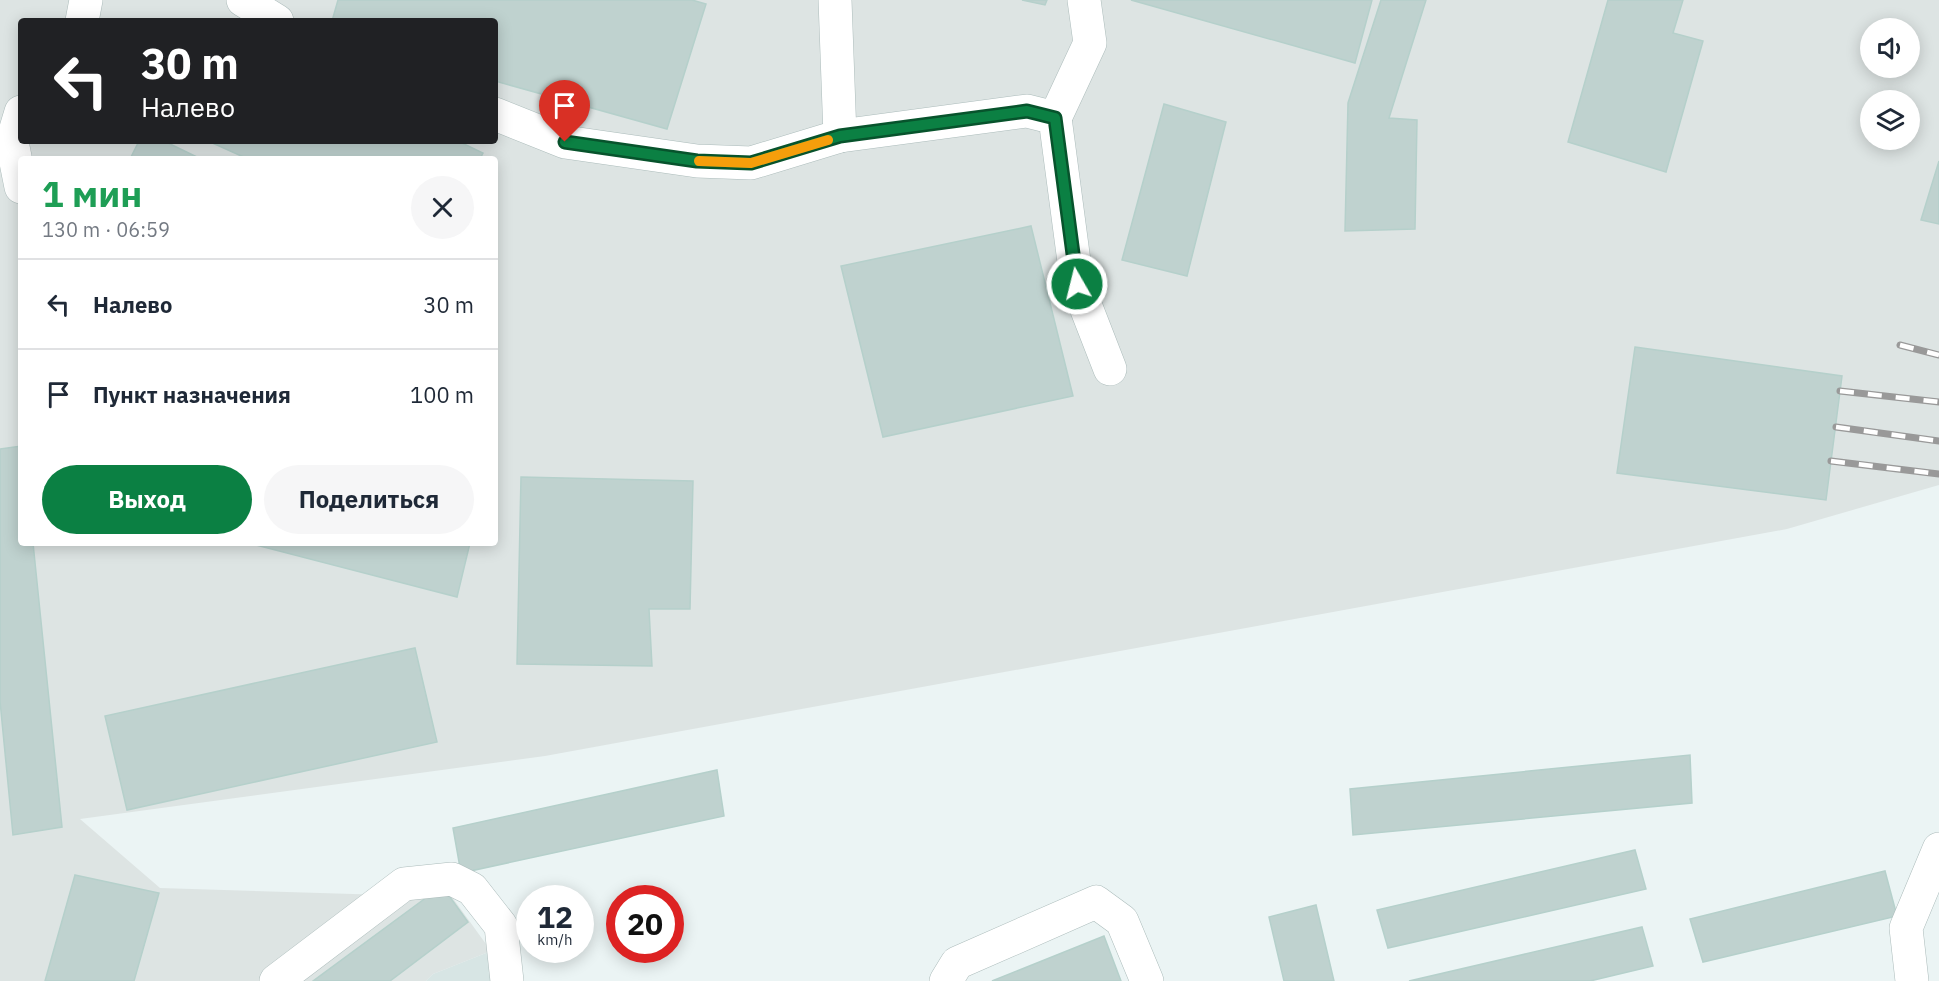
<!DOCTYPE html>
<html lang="ru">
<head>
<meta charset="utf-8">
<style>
	:root { --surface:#fff; --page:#f6f6f7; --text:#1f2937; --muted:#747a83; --line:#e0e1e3; --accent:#0b8043 }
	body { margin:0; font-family:"IBM Plex Sans",sans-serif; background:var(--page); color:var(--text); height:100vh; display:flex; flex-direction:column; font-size:22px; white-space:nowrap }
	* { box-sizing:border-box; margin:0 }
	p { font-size:20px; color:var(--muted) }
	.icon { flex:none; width:33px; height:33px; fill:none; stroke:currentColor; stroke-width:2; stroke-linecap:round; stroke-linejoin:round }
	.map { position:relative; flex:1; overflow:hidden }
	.details { position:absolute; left:18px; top:156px; width:480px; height:390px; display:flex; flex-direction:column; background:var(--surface); border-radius:6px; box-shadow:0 3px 15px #0003 }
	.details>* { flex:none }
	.guide { position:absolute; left:18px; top:18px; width:480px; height:126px; border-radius:6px; box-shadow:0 3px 15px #0003; background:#202124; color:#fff; overflow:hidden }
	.fabs { position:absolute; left:1860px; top:18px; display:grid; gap:12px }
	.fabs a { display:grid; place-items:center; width:60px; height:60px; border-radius:50%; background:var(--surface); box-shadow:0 3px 15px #0003; font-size:30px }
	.speed { position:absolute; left:516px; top:885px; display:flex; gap:12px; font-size:30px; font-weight:700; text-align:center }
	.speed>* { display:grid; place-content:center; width:78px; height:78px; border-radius:50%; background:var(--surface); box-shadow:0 3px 15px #0003; line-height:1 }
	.speed small { font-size:15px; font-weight:400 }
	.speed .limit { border:9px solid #d22; background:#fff; color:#111 }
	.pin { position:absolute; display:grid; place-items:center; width:51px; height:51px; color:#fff; margin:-62px -26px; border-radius:50% 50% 50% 0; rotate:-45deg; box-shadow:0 0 6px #0007 }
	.pin .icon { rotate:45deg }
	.me { position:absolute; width:66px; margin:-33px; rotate:352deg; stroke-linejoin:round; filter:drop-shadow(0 0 4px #0008) }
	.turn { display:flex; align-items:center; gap:21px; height:126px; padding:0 24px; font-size:27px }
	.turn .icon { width:78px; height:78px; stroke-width:2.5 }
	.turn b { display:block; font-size:42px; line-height:51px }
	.round { display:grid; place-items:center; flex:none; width:63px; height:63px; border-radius:32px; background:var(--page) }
	.headline { display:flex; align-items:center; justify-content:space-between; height:102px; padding:0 24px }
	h1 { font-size:36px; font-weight:700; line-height:45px; color:#1e9e55 }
	.cta { display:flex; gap:12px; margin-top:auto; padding:12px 24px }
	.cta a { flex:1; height:69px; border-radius:36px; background:var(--accent); color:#fff; font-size:24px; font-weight:700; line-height:69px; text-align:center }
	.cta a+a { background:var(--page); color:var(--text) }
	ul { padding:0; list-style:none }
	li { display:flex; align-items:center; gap:18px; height:90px; padding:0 24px; border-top:2px solid var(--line) }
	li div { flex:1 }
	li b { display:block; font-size:22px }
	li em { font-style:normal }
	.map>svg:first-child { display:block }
	.residential { fill:#d7e5e4 }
	.industrial { fill:#dde4e3; fill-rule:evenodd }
	.building { fill:#bfd2cf; stroke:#b5d0cb; stroke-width:1.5 }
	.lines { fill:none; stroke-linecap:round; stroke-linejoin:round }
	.minor-casing { stroke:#acbcbb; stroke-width:34 }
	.minor { stroke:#fff; stroke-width:33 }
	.rail-casing { stroke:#999; stroke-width:7 }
	.rail { stroke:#fff; stroke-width:4.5; stroke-dasharray:14; stroke-linecap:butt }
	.route-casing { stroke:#07532c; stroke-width:15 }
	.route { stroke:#0b8043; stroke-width:10 }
	.slow { stroke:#f59e0b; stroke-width:10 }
</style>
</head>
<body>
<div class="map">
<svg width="1939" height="981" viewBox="0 0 1939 981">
	<rect width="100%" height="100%" fill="#ebf4f4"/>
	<!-- residential -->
	<path class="residential" d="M491 951 518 981H426L433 974Z"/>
	<!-- industrial -->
	<path class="industrial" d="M0 0H1939V485L1787 529 545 756 80 819 160 888 452 897 491 951 433 974 426 981H0ZM21 21H495V141H21ZM1870 28H1910V68H1870ZM1870 100H1910V140H1870ZM21 159H495V543H21Z"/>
	<!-- building -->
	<g class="building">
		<path d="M338 0H692L706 4 667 129 495 81V21H332Z"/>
		<path d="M1022 0H1047L1045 5Z"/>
		<path d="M1131 0H1372L1355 63Z"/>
		<path d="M1381 0H1426L1389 118 1417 120 1415 229 1345 231 1348 103Z"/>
		<path d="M1608 0H1683L1673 33 1703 41 1666 172 1568 142Z"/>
		<path d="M1164 104 1226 122 1187 276 1122 260Z"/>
		<path d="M139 141H164L201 159H130Z"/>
		<path d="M208 141H458L483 153 480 159H248Z"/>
		<path d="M1939 161V224L1921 220Z"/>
		<path d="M1031 226 1073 396 883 437 841 266Z"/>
		<path d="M1635 347 1842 376 1826 500 1617 473Z"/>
		<path d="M21 446V543H33L62 827 13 835 0 701V449Z"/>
		<path d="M521 477 693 481 690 609H649L652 666 517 664Z"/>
		<path d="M248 543H470L457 597Z"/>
		<path d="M415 648 437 742 127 810 105 716Z"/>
		<path d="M1690 755 1692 803 1353 835 1350 789Z"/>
		<path d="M717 770 724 816 461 873 453 828Z"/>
		<path d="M1635 850 1646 889 1388 948 1377 910Z"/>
		<path d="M1885 871 1897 916 1703 962 1690 919Z"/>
		<path d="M75 875 159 893 134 981H45Z"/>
		<path d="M442 886 468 922 390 981H313Z"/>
		<path d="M1316 905 1334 981H1284L1269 917Z"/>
		<path d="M1642 927 1653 966 1590 981H1409Z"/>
		<path d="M1104 936 1121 981H992Z"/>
	</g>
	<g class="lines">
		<!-- minor casing -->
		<g class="minor-casing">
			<g id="minor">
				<path d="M243 0 277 21"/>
				<path d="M835 0 840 136"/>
				<path d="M82 21 86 0"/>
				<path d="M21 112 12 142 21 187"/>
				<path d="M495 114 565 142 697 161 751 163 840 136 1027 111 1055 118 1077 284 1110 369"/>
				<path d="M1055 118 1090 43 1084 0"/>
				<path d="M276 981 404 884 452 879 472 889 501 926 507 981"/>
				<path d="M946 981 957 963 1096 902 1122 921 1147 981"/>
				<path d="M1912 981 1906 928 1939 849"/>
			</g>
		</g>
		<!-- minor -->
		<use href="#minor" class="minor"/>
		<!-- rail casing -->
		<g class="rail-casing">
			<g id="rail">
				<path d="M1900 345 1939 355"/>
				<path d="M1840 391 1939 402"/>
				<path d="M1836 427 1939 441"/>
				<path d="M1831 461 1939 474"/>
			</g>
		</g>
		<!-- rail -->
		<use href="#rail" class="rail"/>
	</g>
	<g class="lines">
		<!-- route casing -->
		<g class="route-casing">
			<path id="route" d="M565 142 697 161 751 163 840 136 1027 111 1055 118 1077 284"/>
		</g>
		<!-- route -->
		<use href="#route" class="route"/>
		<!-- slow -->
		<path class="slow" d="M699 161 751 163 828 140"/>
	</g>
</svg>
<div class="fabs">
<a><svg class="icon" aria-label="sound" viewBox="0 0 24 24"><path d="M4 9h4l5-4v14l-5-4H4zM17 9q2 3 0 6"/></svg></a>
<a><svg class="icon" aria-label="layers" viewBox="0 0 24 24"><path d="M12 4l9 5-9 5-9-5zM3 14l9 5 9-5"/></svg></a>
</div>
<div class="speed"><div>12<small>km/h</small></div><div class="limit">20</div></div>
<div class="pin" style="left:565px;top:142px;background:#d93025"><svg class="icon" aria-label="arrive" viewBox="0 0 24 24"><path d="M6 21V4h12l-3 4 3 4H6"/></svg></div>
<svg class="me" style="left:1077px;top:284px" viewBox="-20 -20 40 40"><circle r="17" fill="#0b8043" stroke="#fff" stroke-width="3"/><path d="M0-11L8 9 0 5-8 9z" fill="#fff"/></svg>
<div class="guide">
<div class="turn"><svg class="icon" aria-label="left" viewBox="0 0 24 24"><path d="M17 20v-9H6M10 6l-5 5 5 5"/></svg><div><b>30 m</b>Налево</div></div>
</div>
<section class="details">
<div class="headline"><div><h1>1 мин</h1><p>130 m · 06:59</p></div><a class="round"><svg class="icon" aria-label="close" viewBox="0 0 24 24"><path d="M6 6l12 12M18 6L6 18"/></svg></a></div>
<ul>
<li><svg class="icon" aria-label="left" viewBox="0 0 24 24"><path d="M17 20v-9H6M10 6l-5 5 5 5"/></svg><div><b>Налево</b></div><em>30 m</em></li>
<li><svg class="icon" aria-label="arrive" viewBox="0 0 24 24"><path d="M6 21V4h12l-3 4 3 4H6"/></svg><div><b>Пункт назначения</b></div><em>100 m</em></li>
</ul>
<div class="cta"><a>Выход</a><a>Поделиться</a></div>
</section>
</div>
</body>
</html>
